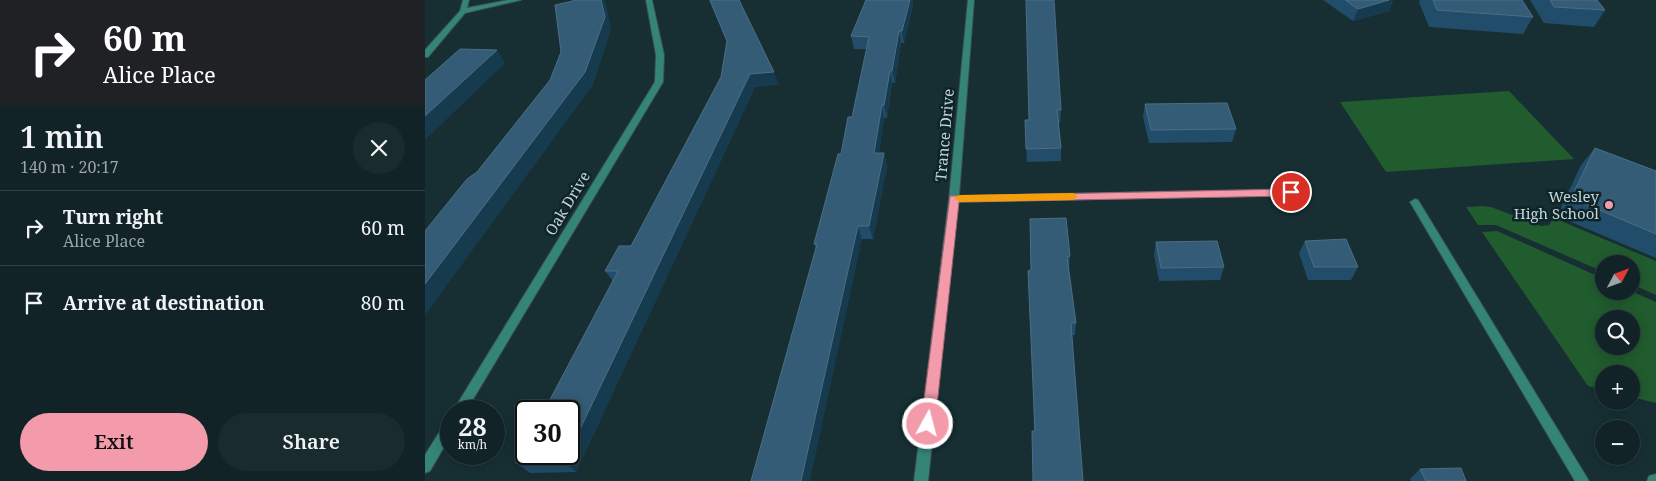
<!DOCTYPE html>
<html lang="en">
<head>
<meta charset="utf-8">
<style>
	:root { --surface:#112326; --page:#1a2b2e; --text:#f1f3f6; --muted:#9ca4a7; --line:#304043; --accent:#f39aab }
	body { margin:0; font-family:"Noto Serif",serif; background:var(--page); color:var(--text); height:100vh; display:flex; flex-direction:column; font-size:19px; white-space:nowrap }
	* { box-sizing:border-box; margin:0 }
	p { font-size:16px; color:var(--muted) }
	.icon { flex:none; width:28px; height:28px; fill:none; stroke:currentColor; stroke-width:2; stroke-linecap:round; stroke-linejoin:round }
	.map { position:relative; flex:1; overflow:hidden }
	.sheet { display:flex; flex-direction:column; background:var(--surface); width:425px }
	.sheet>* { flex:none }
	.guide { background:#202124; color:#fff; overflow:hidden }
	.needle { width:32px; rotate:49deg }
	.controls { position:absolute; left:1170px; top:255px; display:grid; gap:10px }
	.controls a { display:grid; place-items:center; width:45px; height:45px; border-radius:50%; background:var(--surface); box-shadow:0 2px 12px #0003,0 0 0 1px var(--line); font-size:25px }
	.speed { position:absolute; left:15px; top:400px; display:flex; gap:10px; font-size:25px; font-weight:700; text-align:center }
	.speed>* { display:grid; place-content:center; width:65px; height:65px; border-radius:50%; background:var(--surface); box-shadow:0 2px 12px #0003,0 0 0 1px var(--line); line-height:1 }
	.speed small { font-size:12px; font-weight:400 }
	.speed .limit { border:2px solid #111; border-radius:8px; background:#fff; color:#111 }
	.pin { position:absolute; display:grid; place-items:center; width:42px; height:42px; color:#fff; margin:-21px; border:2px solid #fff; border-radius:50%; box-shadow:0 1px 5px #0007 }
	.me { position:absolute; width:55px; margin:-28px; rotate:7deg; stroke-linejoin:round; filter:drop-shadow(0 0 4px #0008) }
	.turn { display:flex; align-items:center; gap:18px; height:105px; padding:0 20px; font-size:22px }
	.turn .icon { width:65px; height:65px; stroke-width:2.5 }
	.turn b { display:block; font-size:35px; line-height:42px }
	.round { display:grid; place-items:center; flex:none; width:52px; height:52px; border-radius:26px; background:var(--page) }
	.headline { display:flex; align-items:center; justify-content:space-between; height:85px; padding:0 20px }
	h1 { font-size:30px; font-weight:600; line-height:38px }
	.button { display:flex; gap:10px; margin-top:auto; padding:10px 20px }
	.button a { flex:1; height:58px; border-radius:30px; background:var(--accent); color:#111; font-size:20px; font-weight:600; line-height:58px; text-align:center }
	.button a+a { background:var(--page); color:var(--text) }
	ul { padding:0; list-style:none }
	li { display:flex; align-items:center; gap:15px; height:75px; padding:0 20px; border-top:1px solid var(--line) }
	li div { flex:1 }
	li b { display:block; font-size:19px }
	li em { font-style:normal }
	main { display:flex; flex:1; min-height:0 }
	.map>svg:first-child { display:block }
	.green { fill:#205c2e; fill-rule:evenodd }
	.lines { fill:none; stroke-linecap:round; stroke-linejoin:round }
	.lane-casing { stroke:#364d51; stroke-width:2 }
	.street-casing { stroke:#364d51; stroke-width:2 }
	.lane { fill:#358577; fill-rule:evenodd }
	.street { fill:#358577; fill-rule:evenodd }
	.wall { fill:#224d6a }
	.shaded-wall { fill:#163b4f }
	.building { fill:#345c76; stroke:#4b6e85 }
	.route { fill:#f39aab; stroke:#9e646f }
	.slow { fill:#f59e0b }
	.poi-dot { fill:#f39aab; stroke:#0d2529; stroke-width:2 }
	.labels { text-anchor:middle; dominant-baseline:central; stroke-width:5; stroke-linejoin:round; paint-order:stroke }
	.street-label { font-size:15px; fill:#c6d4d7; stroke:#0d2529 }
	.poi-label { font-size:15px; fill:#c6d4d7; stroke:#0d2529; text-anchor:end }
</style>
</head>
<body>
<main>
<section class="sheet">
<div class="guide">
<div class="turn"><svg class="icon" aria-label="right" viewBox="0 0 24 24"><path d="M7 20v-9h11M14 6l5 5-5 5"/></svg><div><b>60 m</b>Alice Place</div></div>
</div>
<div class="headline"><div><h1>1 min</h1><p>140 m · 20:17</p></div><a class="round"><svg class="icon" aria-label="close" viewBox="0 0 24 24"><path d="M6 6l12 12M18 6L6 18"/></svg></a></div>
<ul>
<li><svg class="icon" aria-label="right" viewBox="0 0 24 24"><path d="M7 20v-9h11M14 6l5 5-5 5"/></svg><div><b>Turn right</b><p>Alice Place</p></div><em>60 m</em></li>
<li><svg class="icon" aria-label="arrive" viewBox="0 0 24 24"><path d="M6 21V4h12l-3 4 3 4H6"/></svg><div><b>Arrive at destination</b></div><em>80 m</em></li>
</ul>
<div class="button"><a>Exit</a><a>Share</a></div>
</section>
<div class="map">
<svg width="1231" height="481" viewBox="0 0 1231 481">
	<rect width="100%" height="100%" fill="#172f33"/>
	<!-- green -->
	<g class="green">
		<path d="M1084 91 1149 159 961 172 915 102Z"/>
		<path d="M1058 206 1066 207 1116 226 1124 225 1129 218 1231 261V295L1206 284V264H1179V272L1071 225H1053L1041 207Z"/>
		<path d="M1072 231 1179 279V291H1206L1231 302V403L1206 397V374H1179V390L1163 386 1057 232ZM1179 319H1206V346H1179Z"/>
	</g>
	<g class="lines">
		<!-- lane casing -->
		<g class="lane-casing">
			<g id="lane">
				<path d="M990 199 993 200 1164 481H1150L985 202Z"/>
				<path d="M1231 474V481H1222L1224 476Z"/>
			</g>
		</g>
		<!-- street casing -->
		<g class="street-casing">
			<g id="street">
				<path d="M38 0H44L42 8 83 0H96L40 13 3 57H0V50L35 11Z"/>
				<path d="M221 0H227L239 55 238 82 41 411H28L230 82 231 55Z"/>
				<path d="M543 0H549L534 196 866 189 871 192 866 195 533 202 503 481H489L524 199Z"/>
				<path d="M26 418V435L5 471 0 473V455L22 420Z"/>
			</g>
		</g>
		<!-- lane -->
		<use href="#lane" class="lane"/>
		<!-- street -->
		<use href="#street" class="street"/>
	</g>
	<!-- wall -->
	<g class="wall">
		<path d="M284 0H314L354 84 330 87 151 472 105 473 91 463 99 448 90 441 101 420V454L119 411 188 281 180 271 206 246 296 77 302 42Z"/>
		<path d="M601 0 636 110 635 123H633L636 148V161L602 162 600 120H604Z"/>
		<path d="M898 0H968L964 11 928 21Z"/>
		<path d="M995 0H1097L1108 17 1098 34 1004 27 994 2Z"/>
		<path d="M1105 0H1172L1180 10 1169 27 1119 23Z"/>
		<path d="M488 5 479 43H476L470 83H467L462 118H459L454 153H459L462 166 448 239H437L391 248 389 244 427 117 442 49H429L426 36Z"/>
		<path d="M720 104 811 129 807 142 724 143 718 117Z"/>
		<path d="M1170 148 1231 171V258L1132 216 1156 165Z"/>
		<path d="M605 219 645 256 644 269 651 323 650 335H647L609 431Z"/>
		<path d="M880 241 933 267 926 280H883L874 253Z"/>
		<path d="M731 242 799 267 795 280 734 281 729 255Z"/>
		<path d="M995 469 1041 481H986L985 479Z"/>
	</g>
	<!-- shaded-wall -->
	<g class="shaded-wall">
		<path d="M176 0H179L181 3 186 30 168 85 0 315V284Z"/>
		<path d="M484 0H488V5L479 43 477 31Z"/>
		<path d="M964 0H968L964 11 928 21 933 9Z"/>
		<path d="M474 31 476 43 470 83 467 71Z"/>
		<path d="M72 50 80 63 0 140V116Z"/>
		<path d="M465 71 467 83 462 118 459 105Z"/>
		<path d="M349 72 354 84 330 87 151 472 139 462 143 454H144V452L325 74Z"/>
		<path d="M457 105 459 118 452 166 449 153Z"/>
		<path d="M459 153 462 166 448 239 444 226Z"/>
		<path d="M433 226 437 239 385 481H376Z"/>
	</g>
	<!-- building -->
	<g class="building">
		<path d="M147 0H176L180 17 160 72 0 284V231L42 179 52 172 125 80 136 52 130 5 148 1Z"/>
		<path d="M285 0H314L349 72 325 74 144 452V411H106H119L193 271H180L194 246H206L296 77 302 41Z"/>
		<path d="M441 0H485L477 31H474L467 71H465L459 105H457L449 153H459L444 226H433L376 481H326L392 244H389L413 154H416L423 117H427L444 37 426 36Z"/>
		<path d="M601 0H629L636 110H632L636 148 601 149 600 120H604Z"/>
		<path d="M920 0H964L933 9Z"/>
		<path d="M1008 0H1097L1108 17 1012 10Z"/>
		<path d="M1125 0H1172L1180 10 1129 7Z"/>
		<path d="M35 49 72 50 0 116V80Z"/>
		<path d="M802 103 811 129 726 130 720 104Z"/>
		<path d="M1170 148 1231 171V234L1146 198Z"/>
		<path d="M641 218 645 256 642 257 651 323H646L658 481H608L607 431H610L603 271 606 270 605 219Z"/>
		<path d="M921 239 933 267H889L880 241Z"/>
		<path d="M792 241 799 267 736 268 731 242Z"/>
		<path d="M101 420V441H90Z"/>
		<path d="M101 444V454H143L139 462 91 463Z"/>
		<path d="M1036 468 1041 481H1001L995 469Z"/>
	</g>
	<!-- route -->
	<path class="route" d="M866 189 872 192 866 196 534 202 510 424 508 429 503 431 498 429 496 424 525 196Z"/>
	<!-- slow -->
	<path class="slow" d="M648 193 653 196 648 200 535 202 529 198 535 195Z"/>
	<!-- markers -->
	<circle class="poi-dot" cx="1184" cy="205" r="5"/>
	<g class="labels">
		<!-- street labels -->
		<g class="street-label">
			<text transform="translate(519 135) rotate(-85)">Trance Drive</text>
			<text transform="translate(142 203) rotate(-59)">Oak Drive</text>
		</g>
		<!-- poi labels -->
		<g class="poi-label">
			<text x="1174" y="196">Wesley<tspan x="1174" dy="17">High School</tspan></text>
		</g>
	</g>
</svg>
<div class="controls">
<a><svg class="needle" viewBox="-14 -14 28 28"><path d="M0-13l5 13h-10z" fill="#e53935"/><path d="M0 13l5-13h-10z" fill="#9ca4a7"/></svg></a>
<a><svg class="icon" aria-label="search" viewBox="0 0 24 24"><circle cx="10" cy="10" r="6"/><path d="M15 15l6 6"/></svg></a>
<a>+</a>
<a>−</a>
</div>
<div class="speed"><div>28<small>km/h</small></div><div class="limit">30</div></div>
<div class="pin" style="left:866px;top:192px;background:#d93025"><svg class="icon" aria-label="arrive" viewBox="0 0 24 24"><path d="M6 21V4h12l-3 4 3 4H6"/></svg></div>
<svg class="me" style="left:503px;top:424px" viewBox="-20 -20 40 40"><circle r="17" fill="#f39aab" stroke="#fff" stroke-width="3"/><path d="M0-11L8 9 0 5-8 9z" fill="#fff"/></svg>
</div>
</main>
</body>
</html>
